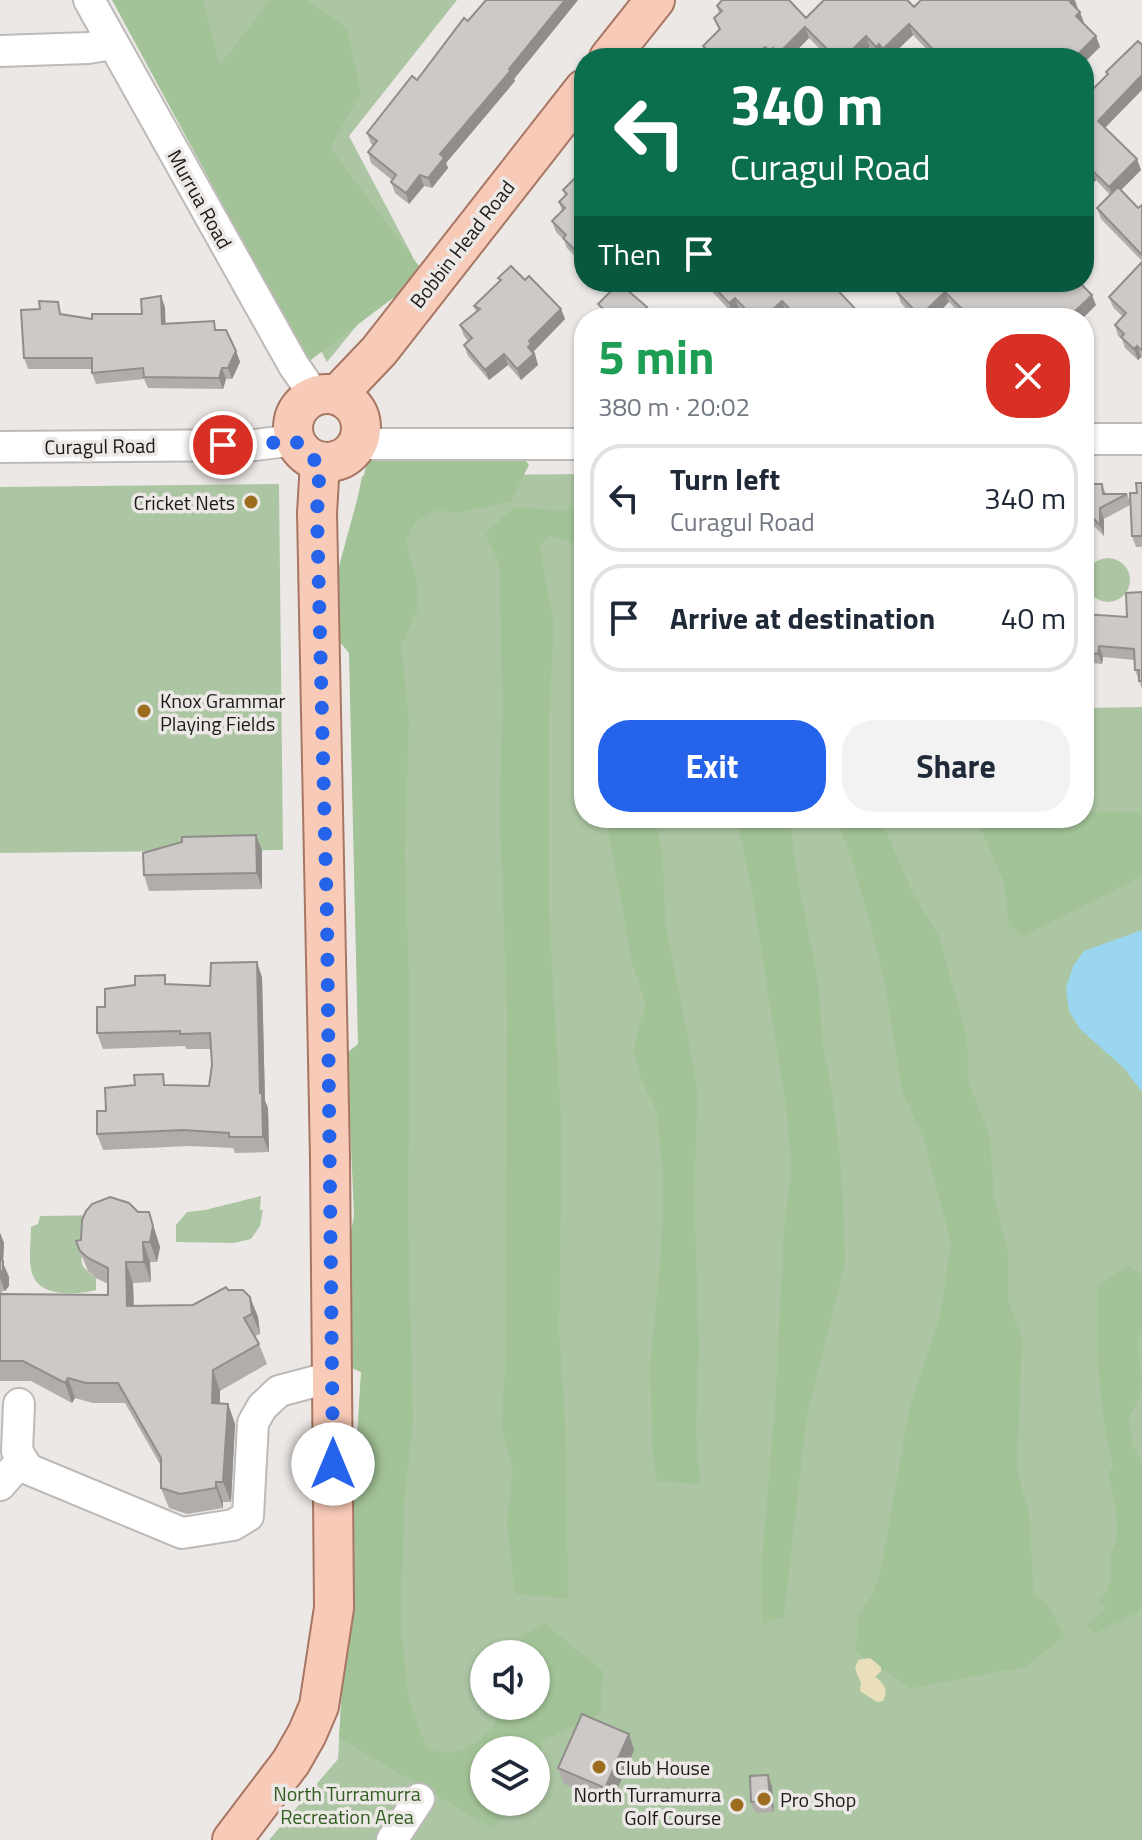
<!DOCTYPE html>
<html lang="en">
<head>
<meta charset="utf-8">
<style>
	:root { --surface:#fff; --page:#f2f2f3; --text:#1f2937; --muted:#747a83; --line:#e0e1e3; --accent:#2563eb }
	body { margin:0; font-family:"Titillium Web",sans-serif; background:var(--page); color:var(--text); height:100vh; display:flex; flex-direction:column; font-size:30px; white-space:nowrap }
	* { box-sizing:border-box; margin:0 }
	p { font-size:26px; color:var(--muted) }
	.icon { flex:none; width:44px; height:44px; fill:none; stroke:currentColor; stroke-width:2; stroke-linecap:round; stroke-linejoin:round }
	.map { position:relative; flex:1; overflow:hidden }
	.drawer { position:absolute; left:574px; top:308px; width:520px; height:520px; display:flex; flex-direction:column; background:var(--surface); border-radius:32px; box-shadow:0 2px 6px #0004 }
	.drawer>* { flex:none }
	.banner { position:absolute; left:574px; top:48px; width:520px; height:244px; border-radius:32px; box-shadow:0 2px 6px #0004; background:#0b6e4f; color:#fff; overflow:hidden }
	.fabs { position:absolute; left:470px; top:1640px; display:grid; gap:16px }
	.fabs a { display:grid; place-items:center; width:80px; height:80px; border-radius:50%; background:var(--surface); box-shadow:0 2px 6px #0004; font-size:40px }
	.pin { position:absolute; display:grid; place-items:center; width:68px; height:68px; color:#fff; margin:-34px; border:4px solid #fff; border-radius:50%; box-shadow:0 2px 8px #0007 }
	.me { position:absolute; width:88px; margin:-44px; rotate:0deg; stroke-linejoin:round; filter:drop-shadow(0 0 6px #0008) }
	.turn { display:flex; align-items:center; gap:28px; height:168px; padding:0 24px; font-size:36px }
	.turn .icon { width:104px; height:104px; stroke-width:2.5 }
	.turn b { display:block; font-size:56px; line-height:68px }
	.then { display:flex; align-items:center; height:76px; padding:0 24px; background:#0003; gap:16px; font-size:30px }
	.round { display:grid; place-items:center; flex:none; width:84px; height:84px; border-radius:32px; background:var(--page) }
	.headline { display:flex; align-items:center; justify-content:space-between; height:136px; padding:0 24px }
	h1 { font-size:48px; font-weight:700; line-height:60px; color:#1e9e55 }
	.button { display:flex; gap:16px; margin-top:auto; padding:16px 24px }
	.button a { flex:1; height:92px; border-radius:32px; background:var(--accent); color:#fff; font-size:32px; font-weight:700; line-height:92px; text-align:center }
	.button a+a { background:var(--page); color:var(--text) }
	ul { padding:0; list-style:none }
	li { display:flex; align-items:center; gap:24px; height:108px; margin:0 16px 12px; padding:0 8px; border:4px solid var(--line); border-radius:32px }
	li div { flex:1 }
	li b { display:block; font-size:30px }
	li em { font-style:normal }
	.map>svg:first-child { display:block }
	.green { fill:#acc6a3; fill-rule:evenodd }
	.forest { fill:#a2c397 }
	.sand { fill:#e9dfba }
	.water { fill:#9ad6f0 }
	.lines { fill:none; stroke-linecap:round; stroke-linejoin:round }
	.minor-casing { stroke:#bebab8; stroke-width:34 }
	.major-casing { stroke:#a87763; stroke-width:42 }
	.minor { stroke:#fff; stroke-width:30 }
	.major { stroke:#f8cbb9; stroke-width:38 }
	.wall { fill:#b0adab }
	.shaded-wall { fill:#908d8b }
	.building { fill:#cdc9c7; stroke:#908d8b; stroke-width:2 }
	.route { stroke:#2563eb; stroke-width:14; stroke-dasharray:0 25.2 }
	.poi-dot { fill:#9c6c1f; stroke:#ece8e6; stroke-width:3 }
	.labels { text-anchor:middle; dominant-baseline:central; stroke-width:7; stroke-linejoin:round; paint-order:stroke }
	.street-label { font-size:20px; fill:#1c1b1a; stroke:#ece8e6 }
	.poi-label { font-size:20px; fill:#1c1b1a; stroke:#ece8e6; text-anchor:start }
	.park-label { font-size:20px; fill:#335e22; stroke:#ece8e6 }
</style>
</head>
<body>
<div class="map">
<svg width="1142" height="1840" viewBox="0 0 1142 1840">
	<rect width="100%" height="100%" fill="#ece8e6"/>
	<!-- green -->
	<g class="green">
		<path d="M130 0H457L349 136 413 257 327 362Z"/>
		<path d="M584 474V818H1084V708L1142 707V1840H269L338 1759 365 1309 348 597 354 516 362 476ZM484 1654H536V1706H484ZM484 1750H536V1802H484Z"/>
		<path d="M279 484 283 850 0 853V487Z"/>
		<circle cx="1108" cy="580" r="22"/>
		<path d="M261 1196 260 1210H263L260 1226 251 1239 234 1243 176 1242V1225L187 1212 205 1210Z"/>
		<path d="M113 1215C104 1225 78 1250 82 1264 84 1269 92 1275 96 1278V1290C77 1295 39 1298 32 1273 28 1259 31 1241 31 1227L38 1224 40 1216Z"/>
	</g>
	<!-- forest -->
	<g class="forest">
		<path d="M112 0H203L220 65 270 0H307L347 28 361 93 330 148 425 274 308 362Z"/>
		<path d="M516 448 529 465 511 501 458 513 437 510 415 522 406 542 418 585V609L401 646 409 720 405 855 410 1012 408 1213 413 1420 404 1504 401 1627 408 1695 426 1747C432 1749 440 1753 445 1753 472 1752 496 1729 503 1706H536V1654H513L524 1634 545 1624 603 1671 601 1713 542 1741 541 1781 536 1786V1750H484V1802H520L492 1828 339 1738 361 1372 326 1357 354 1216 347 1053 358 1044 349 653 334 635 332 592 369 456Z"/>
		<path d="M514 507 564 511 582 507 584 512V551L582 545 549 536 540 547 554 627 549 717V915L562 1134 559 1329 565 1419 568 1598 515 1594 507 1524 513 1467 501 1427 506 1358 507 1011 500 822 502 704 500 566 485 534Z"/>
		<path d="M1109 811 1142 813V876L1024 936 1009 926 1004 883 976 818H1084V813Z"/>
		<path d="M606 818H655L662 851 666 927 698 1091 694 1190 699 1348 696 1432 700 1484 657 1481 653 1456 650 1368 661 1252 663 1181 657 1112 640 1078 634 1050 639 1025 646 1005 632 962Z"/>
		<path d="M736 818H789L797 874 818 980 822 1037 834 1107 842 1180 845 1261 806 1421 784 1617 763 1624 761 1572 775 1406 784 1229 791 1171 788 1121 779 1062 751 885Z"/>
		<path d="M836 818H880L913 893 939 936 967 1037 968 1081 990 1137 994 1197 1008 1252V1300L1022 1339 1017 1470 1029 1514 1034 1594 1048 1606 1065 1636 1025 1667 910 1688 856 1652 858 1617 873 1594 881 1569 910 1406 940 1316 951 1243 924 1139 902 1091 885 984 873 934 853 863Z"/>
		<path d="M1130 1266 1142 1275V1330L1137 1341 1142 1384 1139 1399 1129 1417 1132 1442 1142 1465V1604L1137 1613 1096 1633 1087 1626 1106 1608 1097 1599 1103 1597C1117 1575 1107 1575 1111 1555 1112 1550 1115 1547 1116 1543 1120 1524 1113 1491 1108 1473L1113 1467C1098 1408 1096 1346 1098 1285Z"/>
	</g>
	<!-- sand -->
	<path class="sand" d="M870 1658 881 1667V1671L875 1677C884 1683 889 1690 883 1701L877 1702 860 1691 861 1683 855 1669 858 1660Z"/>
	<!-- water -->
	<path class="water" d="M1142 930V1092L1125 1069 1080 1029 1069 1011 1066 988 1073 966 1084 951Z"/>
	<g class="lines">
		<!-- minor casing -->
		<g class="minor-casing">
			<g id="minor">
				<path d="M89 0 294 366 315 396"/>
				<path d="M0 51 88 48 113 44"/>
				<path d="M1084 439H1142"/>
				<path d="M358 444H584"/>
				<path d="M0 447 255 445 295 440"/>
				<path d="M19 1404 17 1451 28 1469 182 1533 233 1525 248 1516 253 1423 262 1407 279 1391 332 1377"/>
				<path d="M0 1485 22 1460"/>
				<path d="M392 1840 419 1799"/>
			</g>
		</g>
		<!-- major casing -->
		<g class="major-casing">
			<g id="major">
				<path d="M609 58 655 0"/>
				<circle cx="327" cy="428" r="34"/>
				<path d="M337 395 379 351 584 89"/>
				<path d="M232 1840 291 1762 307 1734 319 1706 334 1608 330 1158 317 513 320 462"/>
			</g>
		</g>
		<!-- minor -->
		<use href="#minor" class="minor"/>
		<!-- major -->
		<use href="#major" class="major"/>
	</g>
	<!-- wall -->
	<g class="wall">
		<path d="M486 0H578L514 79 515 81 446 163 448 168 432 188 424 186 409 204 395 193 391 182 392 180 371 163 368 152 373 145 371 144 367 133 417 80Z"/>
		<path d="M717 6 806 18 914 7 1078 9 1077 10 1080 12 1083 23 1096 36 1100 47 1084 58H935L913 35 889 58H886L883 55 880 58 870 47 859 58H829L809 38 789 58H708L703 46 719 30 714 18 719 13Z"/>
		<path d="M1138 41 1105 128 1141 170 1121 190 1138 208 1142 205V261L1101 219 1097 208 1110 195 1096 180 1091 185 1084 178V98L1107 75 1106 72Z"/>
		<path d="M584 176V266L567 248 564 240 556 232 552 221 562 211 559 202 565 195 563 190Z"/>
		<path d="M1142 262V357L1138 360 1125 348 1122 339 1118 336 1115 325 1123 317 1113 307 1109 297Z"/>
		<path d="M498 278 525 280 561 309 565 319 534 351 538 365 521 380 508 365 489 380 468 356 464 345 468 341 464 336 460 325 476 312 474 306 500 281Z"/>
		<path d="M703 282H840L835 287 861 315 874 318H792L786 312 780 318H748L739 308 733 314Z"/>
		<path d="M908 282 1096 305 1083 318H962L963 317 949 302 933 318H915L901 303 897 292Z"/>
		<path d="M165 307V324L217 330 236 351 240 362 232 379H226L223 389 148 388 144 379 96 384 92 373V369H28L24 358 62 315 92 319 142 314Z"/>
		<path d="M1142 483V547H1136L1132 536 1130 505 1104 519V536L1084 516V484H1102L1106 494H1127L1130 501 1137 493Z"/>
		<path d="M1142 592V689L1135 670V660L1103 657 1102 664 1091 663V666L1084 665V614L1127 617Z"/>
		<path d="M256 835 262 851V889L149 891 144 875Z"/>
		<path d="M262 977 265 1101 268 1108 269 1152 235 1153 233 1148 189 1146 103 1150 97 1134 106 1111 167 1085 209 1086 212 1065 211 1049H186L185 1046 103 1049 97 1033 105 1007 169 984 210 986Z"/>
		<path d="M138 1212H149L160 1247 157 1262H150L151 1282 133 1283 134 1305H193L228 1290 250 1297 258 1317 260 1334 255 1336 259 1344 267 1364 220 1391V1404H228L235 1424 231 1502H223V1508L187 1514 169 1508 161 1488V1466L125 1403H93L75 1398 72 1403 31 1381H0V1233L4 1243 3 1263 9 1277V1286L5 1291H2V1294L108 1295V1284L96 1278 88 1271 76 1241Z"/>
		<path d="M629 1734 634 1750 611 1804 564 1784 558 1768Z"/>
		<path d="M772 1786 774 1812 755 1813 751 1802Z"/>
	</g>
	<!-- shaded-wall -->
	<g class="shaded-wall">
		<path d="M565 0H578L514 79 515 81 446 163 448 168 432 188 428 178 440 154Z"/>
		<path d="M1072 0H1075L1078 9 1074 13 1070 2Z"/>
		<path d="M1080 12 1084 23 1080 27 1076 16Z"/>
		<path d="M909 24 913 35 889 58H887L883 49Z"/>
		<path d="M805 27 809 38 789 58H780L778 54Z"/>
		<path d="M866 36 870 47 859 58H844Z"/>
		<path d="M1096 36 1100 47 1084 63V58H1074Z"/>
		<path d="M879 44 883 55 880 58 876 47Z"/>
		<path d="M765 47 769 58H754Z"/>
		<path d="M773 48 776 58H772L770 51Z"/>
		<path d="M1142 75V90L1102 131 1098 121Z"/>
		<path d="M1137 159 1141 170 1113 198 1109 187Z"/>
		<path d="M1092 170 1096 180 1091 185 1087 174Z"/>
		<path d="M420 175 424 186 409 204 406 193Z"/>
		<path d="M829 282H840L832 291Z"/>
		<path d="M945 292 949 302 933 318H920V316Z"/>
		<path d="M1092 295 1096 305 1083 318H1068Z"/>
		<path d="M161 296 165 307 166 335 162 324Z"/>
		<path d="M735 298 739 308 733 314 729 303Z"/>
		<path d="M782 301 786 312 780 318H764Z"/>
		<path d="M647 307 651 318H641L644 310Z"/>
		<path d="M561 309 565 319 534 351 538 365 521 380 517 369 528 347 529 341Z"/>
		<path d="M1137 346 1141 357 1138 360 1134 349Z"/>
		<path d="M236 351 240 362 232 379 228 368Z"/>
		<path d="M504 354 508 365 489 380 485 370Z"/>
		<path d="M222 368 226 379 223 389 219 378Z"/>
		<path d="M1100 508 1104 519V536L1100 525Z"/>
		<path d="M1099 646 1103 657 1102 664 1098 654Z"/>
		<path d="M256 835 262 851V889L257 873Z"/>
		<path d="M257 962 262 977 265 1101 268 1108 269 1152 263 1137 260 1093Z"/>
		<path d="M149 1212 160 1247 157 1262 150 1242Z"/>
		<path d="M0 1233 4 1243 3 1263 9 1277V1286L5 1291 0 1278Z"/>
		<path d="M143 1242 150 1262 151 1282 144 1262Z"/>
		<path d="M126 1262 133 1283 134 1326 127 1306Z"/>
		<path d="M250 1297 258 1317 260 1334 252 1314Z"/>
		<path d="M213 1370 220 1391 219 1424 212 1403Z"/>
		<path d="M68 1378 75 1398 72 1403 65 1383Z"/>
		<path d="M228 1404 235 1424 231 1502 223 1482Z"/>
		<path d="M216 1482 223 1502V1508L216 1488Z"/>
		<path d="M629 1734 634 1750 611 1804 605 1788Z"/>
		<path d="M768 1775 772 1786 774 1812 770 1801Z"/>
	</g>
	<!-- building -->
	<g class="building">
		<path d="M486 0H565L509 69 511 70 440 154 444 158 428 178 420 175 406 193 391 182 396 175 368 152 377 141 367 133 412 76 417 80 464 18 468 21Z"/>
		<path d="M722 0H789L806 18 824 0H907L914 7 921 0H1072L1070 2 1080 12 1076 16 1096 36 1074 58H941L909 24 883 49 879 44 876 47 866 36 844 58H836L805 27 778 54 773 48 770 51 765 47 754 58H716L703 46 720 29 714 18 722 11 717 6Z"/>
		<path d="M1138 41 1142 45V75L1098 121 1137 159 1109 187 1092 170 1087 174 1084 171V98L1108 74 1106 72Z"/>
		<path d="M580 173 584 176V259L563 238 566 235 552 221 565 208 559 202 567 194 563 190Z"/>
		<path d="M1118 187 1138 208 1142 205V255L1097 208Z"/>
		<path d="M1142 262V349L1141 350 1137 346 1134 349 1121 337 1124 334 1115 325 1126 313 1109 297Z"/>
		<path d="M511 266 525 280 529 276 561 309 529 341 531 344 528 347 534 354 517 369 504 354 485 370 464 345 472 338 460 325 480 309 474 306 501 280 498 278Z"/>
		<path d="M709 282H830L861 315 867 310 874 318H798L782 301 764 318H754L735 298 729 303Z"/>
		<path d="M908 282H1079L1092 295 1068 318H962L967 314 945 292 920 316 897 292Z"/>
		<path d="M619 283 647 307 644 310 645 314 641 318H604L599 313 603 309 598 304Z"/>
		<path d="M161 296 162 324 214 321 215 330H226L236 351 228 368H222L219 378 144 377 143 368 92 373V358H24L21 310 40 309 39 301 58 302 60 314 92 319V314H142L141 299Z"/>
		<path d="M1136 483H1142V536H1132L1130 493H1137Z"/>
		<path d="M1084 484H1102L1103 494H1127L1100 508V525L1084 509Z"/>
		<path d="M1142 592V681H1139V670H1135L1134 649 1099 646 1098 654 1087 653V655H1084V614L1127 617 1126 593Z"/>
		<path d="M256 835 257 873 144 875 143 853 182 842V837Z"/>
		<path d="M257 962 260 1093H262L263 1137H229V1133L183 1130 97 1134V1111H106L105 1088 135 1085 134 1075 163 1074 164 1085 209 1086 212 1065 210 1033 180 1034V1031L97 1033V1007H105V989L135 985V976L165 975V984L210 986 211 963Z"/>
		<path d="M110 1197 129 1203 138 1212H149L153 1226 150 1242H143L144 1262H126L127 1306 193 1305 226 1287 228 1290H243L250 1297 252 1314 244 1318 259 1344 213 1370 212 1403 228 1404 223 1482H216V1488L180 1494 161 1488V1458L118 1383H86L68 1378 65 1383 23 1361H0V1294L108 1295V1268L88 1258 80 1251 76 1241 81 1240 82 1220 86 1211 92 1204Z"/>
		<path d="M0 1259 3 1261V1270L0 1274Z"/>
		<path d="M582 1714 629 1734 605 1788 558 1768Z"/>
		<path d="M768 1775 770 1801 751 1802 750 1776Z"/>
	</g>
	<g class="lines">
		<!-- route -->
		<path class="route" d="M223 445H255L295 440 309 458 320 462 317 513 327 918 333 1464"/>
	</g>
	<!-- markers -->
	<g class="poi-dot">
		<circle cx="251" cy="502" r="8"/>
		<circle cx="144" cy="711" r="8"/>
		<circle cx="599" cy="1767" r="8"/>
		<circle cx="764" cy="1799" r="8"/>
		<circle cx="737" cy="1805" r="8"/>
	</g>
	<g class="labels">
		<!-- street labels -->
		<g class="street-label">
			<text transform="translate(200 199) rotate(61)">Murrua Road</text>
			<text transform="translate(462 244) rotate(-52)">Bobbin Head Road</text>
			<text transform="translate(100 446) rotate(-1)">Curagul Road</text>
		</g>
		<!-- poi labels -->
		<g class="poi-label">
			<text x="235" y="502" text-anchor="end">Cricket Nets</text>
			<text x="160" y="700">Knox Grammar<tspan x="160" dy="23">Playing Fields</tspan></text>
			<text x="615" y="1767">Club House</text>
			<text x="721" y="1794" text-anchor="end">North Turramurra<tspan x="721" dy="23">Golf Course</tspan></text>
			<text x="780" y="1799">Pro Shop</text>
		</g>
		<!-- park labels -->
		<g class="park-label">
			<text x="347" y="1793">North Turramurra<tspan x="347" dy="23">Recreation Area</tspan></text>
		</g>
	</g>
</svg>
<div class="fabs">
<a><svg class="icon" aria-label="sound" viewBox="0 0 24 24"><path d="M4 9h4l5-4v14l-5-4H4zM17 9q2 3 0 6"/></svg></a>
<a><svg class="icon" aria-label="layers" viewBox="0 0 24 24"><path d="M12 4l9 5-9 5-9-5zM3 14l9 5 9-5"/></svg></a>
</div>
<div class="pin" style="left:223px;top:445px;background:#d93025"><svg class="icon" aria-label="arrive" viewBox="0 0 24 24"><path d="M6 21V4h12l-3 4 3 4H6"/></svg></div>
<svg class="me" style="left:333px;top:1464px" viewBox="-20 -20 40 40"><circle r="19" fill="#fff"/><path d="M0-13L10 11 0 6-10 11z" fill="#2563eb"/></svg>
<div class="banner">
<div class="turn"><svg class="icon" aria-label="left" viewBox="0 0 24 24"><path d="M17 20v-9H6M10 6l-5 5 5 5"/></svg><div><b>340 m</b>Curagul Road</div></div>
<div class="then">Then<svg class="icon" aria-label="arrive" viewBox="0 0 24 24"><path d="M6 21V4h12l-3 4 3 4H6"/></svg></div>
</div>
<section class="drawer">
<div class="headline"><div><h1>5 min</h1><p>380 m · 20:02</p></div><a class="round" style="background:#d93025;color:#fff"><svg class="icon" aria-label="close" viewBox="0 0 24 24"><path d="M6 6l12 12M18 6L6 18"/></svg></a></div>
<ul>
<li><svg class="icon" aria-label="left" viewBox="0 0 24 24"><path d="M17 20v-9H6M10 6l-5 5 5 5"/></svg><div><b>Turn left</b><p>Curagul Road</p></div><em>340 m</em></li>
<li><svg class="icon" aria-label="arrive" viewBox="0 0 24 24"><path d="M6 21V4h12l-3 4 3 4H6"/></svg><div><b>Arrive at destination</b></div><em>40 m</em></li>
</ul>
<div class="button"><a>Exit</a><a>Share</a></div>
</section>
</div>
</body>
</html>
